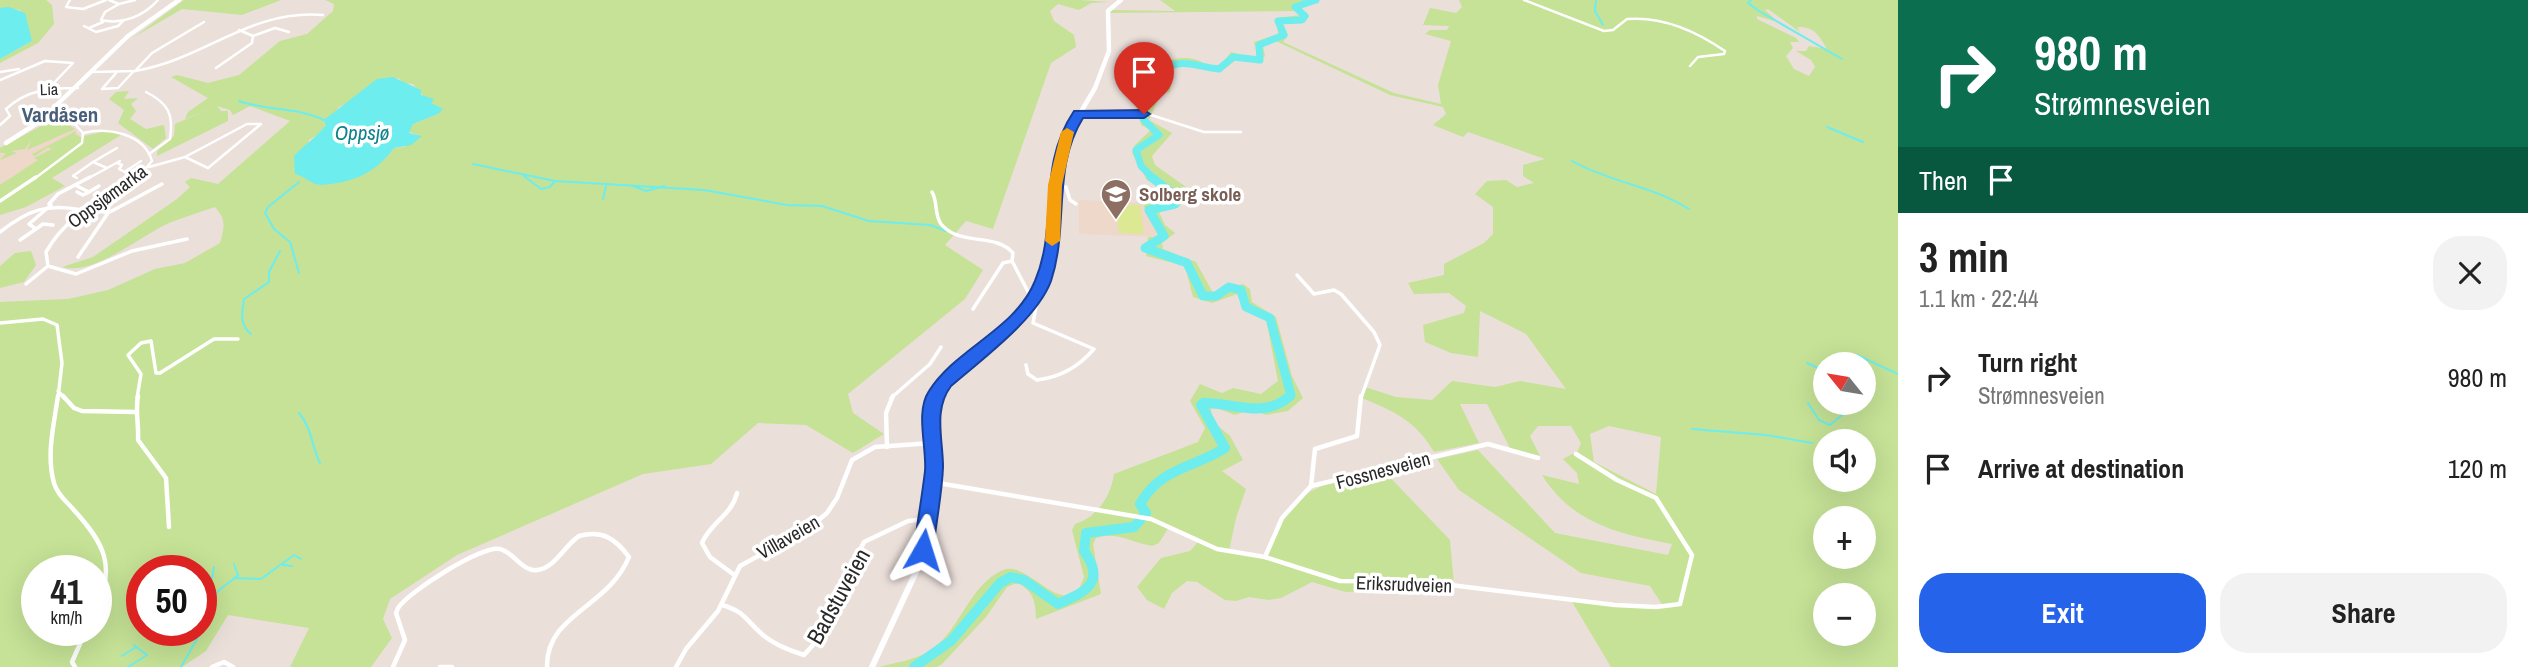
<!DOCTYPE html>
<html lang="en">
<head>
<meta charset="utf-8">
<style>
	:root { --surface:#fff; --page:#f2f2f2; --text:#222; --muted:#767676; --accent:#2563eb }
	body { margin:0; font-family:"Archivo Narrow",sans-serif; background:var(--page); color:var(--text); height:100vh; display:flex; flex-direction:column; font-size:26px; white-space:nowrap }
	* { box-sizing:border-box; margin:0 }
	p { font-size:23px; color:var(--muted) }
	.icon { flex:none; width:38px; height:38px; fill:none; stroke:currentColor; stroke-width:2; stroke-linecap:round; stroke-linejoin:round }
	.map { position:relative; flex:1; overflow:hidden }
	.side { display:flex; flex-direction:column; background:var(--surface); width:630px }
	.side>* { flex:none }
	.top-card { background:#0b6e4f; color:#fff; overflow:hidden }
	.needle { width:46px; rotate:300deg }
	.buttons { position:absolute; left:1813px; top:352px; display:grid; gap:14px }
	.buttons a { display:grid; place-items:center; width:63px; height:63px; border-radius:50%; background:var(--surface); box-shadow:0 7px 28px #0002; font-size:35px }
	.speed { position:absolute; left:21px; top:555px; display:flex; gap:14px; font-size:35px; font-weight:700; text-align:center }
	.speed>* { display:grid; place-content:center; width:91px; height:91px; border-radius:50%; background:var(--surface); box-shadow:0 7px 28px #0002; line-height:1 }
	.speed small { font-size:18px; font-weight:400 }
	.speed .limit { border:10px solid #d22; background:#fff; color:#111 }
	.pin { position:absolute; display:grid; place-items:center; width:60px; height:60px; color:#fff; margin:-72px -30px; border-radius:50% 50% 50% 0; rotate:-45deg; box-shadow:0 0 7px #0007 }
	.pin .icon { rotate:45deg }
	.me { position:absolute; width:77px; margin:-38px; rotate:6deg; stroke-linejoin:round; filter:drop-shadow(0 0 5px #0008) }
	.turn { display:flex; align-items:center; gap:24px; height:147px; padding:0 21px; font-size:32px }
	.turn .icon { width:91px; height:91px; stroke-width:2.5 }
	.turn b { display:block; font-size:49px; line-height:60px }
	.then { display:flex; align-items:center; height:66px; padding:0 21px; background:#0003; gap:14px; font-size:26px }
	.round { display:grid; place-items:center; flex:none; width:74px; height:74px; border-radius:28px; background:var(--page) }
	.headline { display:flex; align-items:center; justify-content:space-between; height:119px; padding:0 21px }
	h1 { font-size:42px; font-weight:700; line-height:52px }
	.button { display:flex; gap:14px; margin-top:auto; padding:14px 21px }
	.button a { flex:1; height:80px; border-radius:28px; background:var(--accent); color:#fff; font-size:28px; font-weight:700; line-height:80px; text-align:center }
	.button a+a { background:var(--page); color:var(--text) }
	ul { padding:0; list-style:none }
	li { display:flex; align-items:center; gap:21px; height:91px; padding:0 21px }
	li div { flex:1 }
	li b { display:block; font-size:26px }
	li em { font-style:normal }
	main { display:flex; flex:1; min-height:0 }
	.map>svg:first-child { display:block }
	.education { fill:#edd8c9 }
	.green { fill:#c5e296; fill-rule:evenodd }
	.pitch { fill:#dce992 }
	.water { fill:#6deded }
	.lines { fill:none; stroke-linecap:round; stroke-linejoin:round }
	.stream { stroke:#6deded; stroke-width:2 }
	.river-far2 { stroke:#6deded; stroke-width:7 }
	.river-far1 { stroke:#6deded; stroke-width:9 }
	.river { stroke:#6deded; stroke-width:10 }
	.street-far2 { stroke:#fff; stroke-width:2.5 }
	.street-far1 { stroke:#fff; stroke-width:3.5 }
	.street { stroke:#fff; stroke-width:4.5 }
	.secondary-far2 { stroke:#fff; stroke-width:4.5 }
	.secondary-far1 { stroke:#fff; stroke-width:5 }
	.secondary { stroke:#fff; stroke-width:6 }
	.route { fill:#2563eb; stroke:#184099; stroke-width:2 }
	.slow { fill:#f59e0b }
	.labels { text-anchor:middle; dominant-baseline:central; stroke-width:7; stroke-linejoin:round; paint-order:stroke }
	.far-street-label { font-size:16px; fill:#292929; stroke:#fff }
	.education-label { font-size:19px; font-weight:bold; fill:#785e54; stroke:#fff; text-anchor:start }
	.street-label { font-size:19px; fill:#292929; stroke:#fff }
	.far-district-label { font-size:21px; font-weight:bold; fill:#4a5f79; stroke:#fff }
	.water-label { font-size:21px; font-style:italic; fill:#0e818a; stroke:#fff }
	.near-street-label { font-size:23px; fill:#292929; stroke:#fff }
</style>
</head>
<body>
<main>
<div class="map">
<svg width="1898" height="667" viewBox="0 0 1898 667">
	<rect width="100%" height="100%" fill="#ebdfda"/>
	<!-- education -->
	<g class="education">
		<path d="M51 120 62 121 73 127 81 137 0 195V148Z"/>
		<path d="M1079 200 1142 203 1148 216 1164 232 1161 237 1079 234Z"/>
	</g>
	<!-- green -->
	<g class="green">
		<path d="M0 0H46L52 5 54 24 38 43 0 63V59L32 41 20 10 0 8Z"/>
		<path d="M184 0H281L242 15 182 9 134 37Z"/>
		<path d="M325 0H1080L1109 2 1091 3 1079 10 1058 4 1050 11 1054 21 1074 35 1076 47 1051 63 993 229 966 221 945 245 983 270 965 299 848 394 853 413 884 434 853 453 806 425 758 423 711 464 643 474 457 555 390 599 383 619 392 638 371 667H290L309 628 228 615 206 651 182 667H0V302L68 299 108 290 155 269 185 263 220 243C224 228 227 220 215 207 200 212 184 217 169 223 140 236 94 276 62 267L93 257 177 199 190 187 185 182 191 178 218 184 290 121 250 106 233 115 230 110 217 106 221 111H228V121L157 156V151L174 136 175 124 211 108 185 119 188 112 208 98 171 77 177 75 208 83 239 75 280 41 307 34 333 11 334 4ZM398 78 404 83 413 84 438 114 413 124 409 132 421 136 404 147 394 148 385 159 325 183 319 185 301 176 309 140 319 134 339 107ZM37 570H96V630H37ZM142 570H201V630H142Z"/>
		<path d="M1160 0H1318L1299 6 1309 16 1305 22H1282L1288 35 1283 42 1394 93 1441 104 1438 85 1451 41 1425 34 1430 30H1447L1449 26 1423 25 1430 8 1456 13 1462 7 1459 0H1898V667H1611L1571 600 1623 607 1663 606 1650 586 1581 573 1459 490 1437 459 1478 450 1555 533 1668 555 1672 544C1618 534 1572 523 1542 475L1579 484 1577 473 1563 459 1578 451 1581 443 1571 426H1538L1530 436 1540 456 1510 448 1487 404H1460L1479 443 1434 452C1415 420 1395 412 1362 398L1365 387 1396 397 1432 400 1452 381 1495 387 1520 381 1566 389 1526 334 1480 311 1478 357 1451 353 1425 342 1423 325 1464 313 1466 306 1449 293 1414 294 1408 283 1444 275V264L1484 243 1493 234V207L1475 194 1487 181 1506 180 1517 187 1534 183 1523 176V165L1545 159 1468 132 1463 137 1433 125 1446 114 1443 107 1390 95 1276 41 1263 46 1265 56 1259 62 1237 59C1215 78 1215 71 1193 64L1180 65 1166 75 1171 86 1170 92 1157 95V102L1149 120 1172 133 1152 156 1155 165 1186 187 1181 205 1158 210 1165 225 1175 233 1162 243 1163 249 1196 262 1213 293 1243 284 1250 289 1252 302 1276 317 1292 376 1303 398 1288 411 1266 415 1252 409 1235 415 1211 406 1212 421 1230 436 1243 460 1222 471 1246 489 1236 518 1229 551 1265 557C1296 485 1311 487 1383 470L1450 540 1454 584 1416 581 1375 591 1346 592 1312 582 1281 598 1269 600 1249 597 1236 601 1225 600 1197 582 1187 581 1172 593 1164 609 1147 600 1137 587 1161 558 1190 551 1198 542 1169 527 1159 543 1152 546C1132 543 1117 531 1096 538L1093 544 1101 594 1036 619C1036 602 1033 590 1017 583L1007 587 986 617 942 664 937 667H880C893 663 909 661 922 655 959 639 966 586 1003 570 1029 559 1068 627 1084 577L1072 530 1075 524C1096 518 1111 497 1114 474L1198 442 1205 428 1190 401 1200 384 1222 393 1233 388 1261 394 1278 381 1266 319 1244 309 1237 294 1212 303 1193 297 1185 266 1146 256 1148 237H1161L1164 231 1148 216 1142 202 1158 206 1173 202 1167 189 1147 180 1132 153 1135 145 1151 130 1141 125 1140 114H1135L1139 99 1130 93 1127 87C1148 75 1169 51 1197 60 1204 62 1205 66 1212 67L1222 64 1231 52 1254 58 1257 54 1254 42 1278 34 1276 18 1301 15 1295 11 1109 13 1111 10 1175 11ZM1768 9 1800 32 1797 27C1814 26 1820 36 1827 49L1809 46 1806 51H1796L1811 60 1815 67 1809 76 1794 69 1786 56 1793 48 1790 42H1799L1796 38 1757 19V16L1778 22 1765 10ZM1825 364H1864V402H1825ZM1609 426 1661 437 1656 494 1594 462 1590 434ZM1825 441H1864V480H1825ZM1825 518H1864V556H1825ZM1825 595H1864V634H1825Z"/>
		<path d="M129 91 124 99 138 98 131 104 136 111 130 119 146 129 164 125 166 138 153 149 118 123 124 110 109 99 116 92Z"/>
		<path d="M51 121H62L75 129 27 150 32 139 25 149 11 151 17 153 0 160 6 153H0V148Z"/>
		<path d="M110 130 121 135 52 178 65 186 26 207 0 215V185L38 160 34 158 52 149 48 147 35 156 32 154 76 131 75 134 80 137Z"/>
		<path d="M31 251 36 265 24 282 0 288V266L15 253Z"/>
	</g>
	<!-- pitch -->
	<path class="pitch" d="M1116 205H1140L1144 234 1119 233Z"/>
	<!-- water -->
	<g class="water">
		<path d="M9 7 25 13 32 41 0 59V8Z"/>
		<path d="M393 77 421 90V95L434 99 431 103 443 109 438 114 413 124 409 133 422 136 411 145 394 148C376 173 352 183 321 185 312 185 304 176 295 174L294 156C304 145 317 137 326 125L324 120 377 79Z"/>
	</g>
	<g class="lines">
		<!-- stream -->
		<g class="stream">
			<path d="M1596 0 1595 11 1603 25"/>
			<path d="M1751 0 1748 3 1759 11 1842 59"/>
			<path d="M1140 86 1134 90 1142 93"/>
			<path d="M239 101C267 111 297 107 324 120"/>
			<path d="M1827 127 1863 142"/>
			<path d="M1572 161C1609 182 1653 186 1689 209"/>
			<path d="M473 164 555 181 704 190 787 205 822 206 869 221 930 225 946 231"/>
			<path d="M524 176 541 189 550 187 555 181"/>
			<path d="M299 182 268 207 265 213 274 229 290 242 299 273"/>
			<path d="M633 186 646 191 664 186"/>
			<path d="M603 199 606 186"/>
			<path d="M251 334C239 324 242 313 244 299L269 282V272L280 251"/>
			<path d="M1857 355 1898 374"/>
			<path d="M1807 363 1825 371"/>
			<path d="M1808 403 1819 420 1830 425 1842 415 1835 402"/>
			<path d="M299 413C312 428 311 445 320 463"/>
			<path d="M1692 429 1766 435 1812 443"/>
			<path d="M234 564 238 575 234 578"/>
			<path d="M283 565 292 566"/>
			<path d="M223 587 235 578 261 579 294 555 301 559"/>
			<path d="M208 600 222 588"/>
			<path d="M122 656 136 647"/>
			<path d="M128 667 147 655 134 645"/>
			<path d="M181 667 202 630 214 567"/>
		</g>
		<!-- river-far2 -->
		<path class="river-far2" d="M1154 179 1141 166 1136 150 1159 135 1143 119 1142 108 1153 99 1139 88 1162 86 1164 84 1156 72C1184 57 1191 66 1219 69L1233 57 1260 60 1259 45 1284 35 1278 21 1302 20 1305 16 1295 7 1316 0"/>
		<!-- river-far1 -->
		<path class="river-far1" d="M1151 177 1175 195V204L1149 210 1164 236 1145 248 1187 263 1203 296H1216L1229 287 1241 290 1246 307 1270 318 1291 395 1288 398"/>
		<!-- river -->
		<path class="river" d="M914 667 951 641 1000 583 1011 577 1024 580 1058 604C1085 592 1107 583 1084 551L1086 533 1134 527 1146 513 1140 504C1161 467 1194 468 1225 448L1201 405 1203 403C1232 402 1263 420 1290 396"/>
		<!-- street-far2 -->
		<g class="street-far2">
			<path d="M70 0 66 7 83 9 106 0"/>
			<path d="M109 0 119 4 135 0"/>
			<path d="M1524 0 1604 31 1613 30 1627 19C1663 16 1696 31 1725 51L1724 54 1698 57 1690 66"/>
			<path d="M119 4 105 12 101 20C122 25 144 16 158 0"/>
			<path d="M84 26 96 32 118 26 123 21"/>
			<path d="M89 28 103 22"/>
			<path d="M253 36 275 28 289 32"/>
			<path d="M216 68 252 43 253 36 239 30"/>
			<path d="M135 71C206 59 249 9 323 15"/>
			<path d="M0 72 19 69"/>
			<path d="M92 72 135 71 152 53 204 22"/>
			<path d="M116 73 102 89 118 88 133 72"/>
			<path d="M0 80 45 61 73 63 49 88"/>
			<path d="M146 92C168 103 174 114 170 139L149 154"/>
			<path d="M1079 114H1148L1204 132H1241"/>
			<path d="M247 124H261L208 168 185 157Z"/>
			<path d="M0 125 10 116 6 109C28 89 50 88 78 88"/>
			<path d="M83 133C107 127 144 133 152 161L137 179"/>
			<path d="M117 163 122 165 119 169 131 175"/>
			<path d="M149 167 185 157"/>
			<path d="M107 168 93 162 117 148"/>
			<path d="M125 172 141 161"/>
			<path d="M77 178 73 176 93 162"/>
			<path d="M34 179 82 143 83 133 71 120 46 115"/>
			<path d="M87 179 120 161"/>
		</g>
		<!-- street-far1 -->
		<g class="street-far1">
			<path d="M140 177C103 204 71 209 46 252L48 266 76 274 132 251 187 239"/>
			<path d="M75 185 89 192 83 195 77 192"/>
			<path d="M1055 185 1066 187 1070 200 1076 204"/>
			<path d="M89 192 99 186"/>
			<path d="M932 192C938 202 934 214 941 224 960 247 995 232 1013 253L1012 261"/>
			<path d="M0 201 36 177"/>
			<path d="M49 204 58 194 90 177"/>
			<path d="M87 207 108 213"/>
			<path d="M36 229 43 224 53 225"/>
			<path d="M0 232C28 210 47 203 82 210"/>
			<path d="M20 240 36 229 29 224 51 205"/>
			<path d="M78 257 108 213 162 184"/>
			<path d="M1297 275 1314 294 1334 290 1341 294 1374 332 1380 345 1361 398"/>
			<path d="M26 284 48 266"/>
			<path d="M973 309 1003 263 1012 261 1036 307 1033 323 1094 349C1078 367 1061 377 1037 380L1028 374 1026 365"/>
			<path d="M0 323 43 319 57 325 62 363 58 398"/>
			<path d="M58 391 64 398"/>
			<path d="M137 398 141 374 128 355 141 343 151 341 156 373H160L214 339H238"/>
			<path d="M891 398 930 364 941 347"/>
		</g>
		<!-- street -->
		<g class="street">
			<path d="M58 396C54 424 46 455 54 483 57 494 66 501 73 509 105 544 116 566 96 611"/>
			<path d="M63 396 74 408 82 411 135 412"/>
			<path d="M138 396C135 412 139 424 138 440L166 478 169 527"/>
			<path d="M887 447 886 413 893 396"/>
			<path d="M932 482 1151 519 1217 549 1265 557 1340 581 1426 582 1615 605 1656 607 1680 604 1692 555 1656 498 1617 480 1576 454"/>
			<path d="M1311 486 1315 449 1357 436 1361 396"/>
			<path d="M1265 557 1282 518 1311 486 1488 444 1538 458"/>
			<path d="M733 574 710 557 702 543C710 523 732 515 737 493"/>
			<path d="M722 605C746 612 745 620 763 635 775 645 789 650 804 655L813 645 864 542 908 521 926 519"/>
			<path d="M75 667 72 662 86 630"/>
			<path d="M212 667 224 662 233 667"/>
			<path d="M393 667 405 640 396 613 398 608C408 592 482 545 500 549 514 552 522 572 537 570 555 568 565 545 579 536 602 530 615 538 629 557 608 608 546 614 547 667"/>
			<path d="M440 667H452"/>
			<path d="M676 667 686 649 718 611 740 566 809 528 827 513 837 498 852 460 875 447 932 443"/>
		</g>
		<!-- secondary-far2 -->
		<g class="secondary-far2">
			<path d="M6 143 39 122 128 36 179 0"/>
			<path d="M1056 179 1062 144 1095 88 1109 51 1108 11 1121 0"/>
		</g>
		<!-- secondary-far1 -->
		<path class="secondary-far1" d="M935 398C956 356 1016 334 1041 284 1058 251 1050 211 1056 177"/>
		<!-- secondary -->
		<path class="secondary" d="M872 667 921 561 934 469 932 415 935 396"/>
	</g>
	<!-- route -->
	<path class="route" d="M1074 111 1144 110 1150 114 1144 118H1083C1052 167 1069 227 1051 281 1037 319 981 360 951 386 933 410 943 439 943 467 942 494 936 523 933 550L930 556H917L914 550C917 524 922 497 925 471 927 447 915 412 929 391 956 348 1015 330 1035 281 1059 224 1036 168 1074 111Z"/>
	<!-- slow -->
	<path class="slow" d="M1067 128 1074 132 1062 185 1060 241 1052 246 1045 241 1048 185 1061 132Z"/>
	<!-- icons -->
	<defs>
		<g id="school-pin" transform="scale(1.575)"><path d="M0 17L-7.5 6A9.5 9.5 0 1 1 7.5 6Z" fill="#8d6e63" stroke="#fff"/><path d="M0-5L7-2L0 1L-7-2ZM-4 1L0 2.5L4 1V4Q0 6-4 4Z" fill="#fff"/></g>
	</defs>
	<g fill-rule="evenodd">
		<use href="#school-pin" x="1116" y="194"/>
	</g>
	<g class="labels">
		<!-- far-street labels -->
		<g class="far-street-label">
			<text transform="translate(49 89) rotate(-2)">Lia</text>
		</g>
		<!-- education labels -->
		<g class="education-label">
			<text x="1139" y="194">Solberg skole</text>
		</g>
		<!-- street labels -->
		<g class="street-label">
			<text transform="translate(107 196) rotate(-36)">Oppsjømarka</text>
			<text transform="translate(1383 470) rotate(-15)">Fossnesveien</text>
			<text transform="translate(788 537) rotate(-30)">Villaveien</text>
			<text transform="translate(1404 584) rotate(2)">Eriksrudveien</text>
		</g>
		<!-- far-district labels -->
		<g class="far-district-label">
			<text x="60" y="114">Vardåsen</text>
		</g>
		<!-- water labels -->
		<g class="water-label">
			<text x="362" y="132">Oppsjø</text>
		</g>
		<!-- near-street labels -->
		<g class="near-street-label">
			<text transform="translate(838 596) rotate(-61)">Badstuveien</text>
		</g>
	</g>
</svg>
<div class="buttons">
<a><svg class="needle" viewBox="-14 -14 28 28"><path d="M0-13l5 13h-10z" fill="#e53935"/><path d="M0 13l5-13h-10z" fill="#767676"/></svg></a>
<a><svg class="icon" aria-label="sound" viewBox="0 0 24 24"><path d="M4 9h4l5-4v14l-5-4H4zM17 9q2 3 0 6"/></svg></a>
<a>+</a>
<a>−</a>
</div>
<div class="speed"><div>41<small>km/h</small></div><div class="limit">50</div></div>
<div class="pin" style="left:1144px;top:114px;background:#d93025"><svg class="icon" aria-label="arrive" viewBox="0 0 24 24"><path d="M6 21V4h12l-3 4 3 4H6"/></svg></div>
<svg class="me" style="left:923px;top:550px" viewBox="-20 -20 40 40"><path d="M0-17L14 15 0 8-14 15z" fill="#2563eb" stroke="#fff" stroke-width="4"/></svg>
</div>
<section class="side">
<div class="top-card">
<div class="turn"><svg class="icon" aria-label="right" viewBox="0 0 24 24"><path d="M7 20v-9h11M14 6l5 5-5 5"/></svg><div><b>980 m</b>Strømnesveien</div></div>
<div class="then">Then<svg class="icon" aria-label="arrive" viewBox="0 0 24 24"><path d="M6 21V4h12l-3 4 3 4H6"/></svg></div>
</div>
<div class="headline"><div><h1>3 min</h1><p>1.1 km · 22:44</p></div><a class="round"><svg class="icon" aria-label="close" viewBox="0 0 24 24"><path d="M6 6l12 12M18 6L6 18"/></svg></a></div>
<ul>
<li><svg class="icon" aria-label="right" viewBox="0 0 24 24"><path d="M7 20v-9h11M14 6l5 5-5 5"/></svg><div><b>Turn right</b><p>Strømnesveien</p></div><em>980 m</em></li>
<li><svg class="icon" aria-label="arrive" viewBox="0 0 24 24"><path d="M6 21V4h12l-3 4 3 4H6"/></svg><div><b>Arrive at destination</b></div><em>120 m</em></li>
</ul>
<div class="button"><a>Exit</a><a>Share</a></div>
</section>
</main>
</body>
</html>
